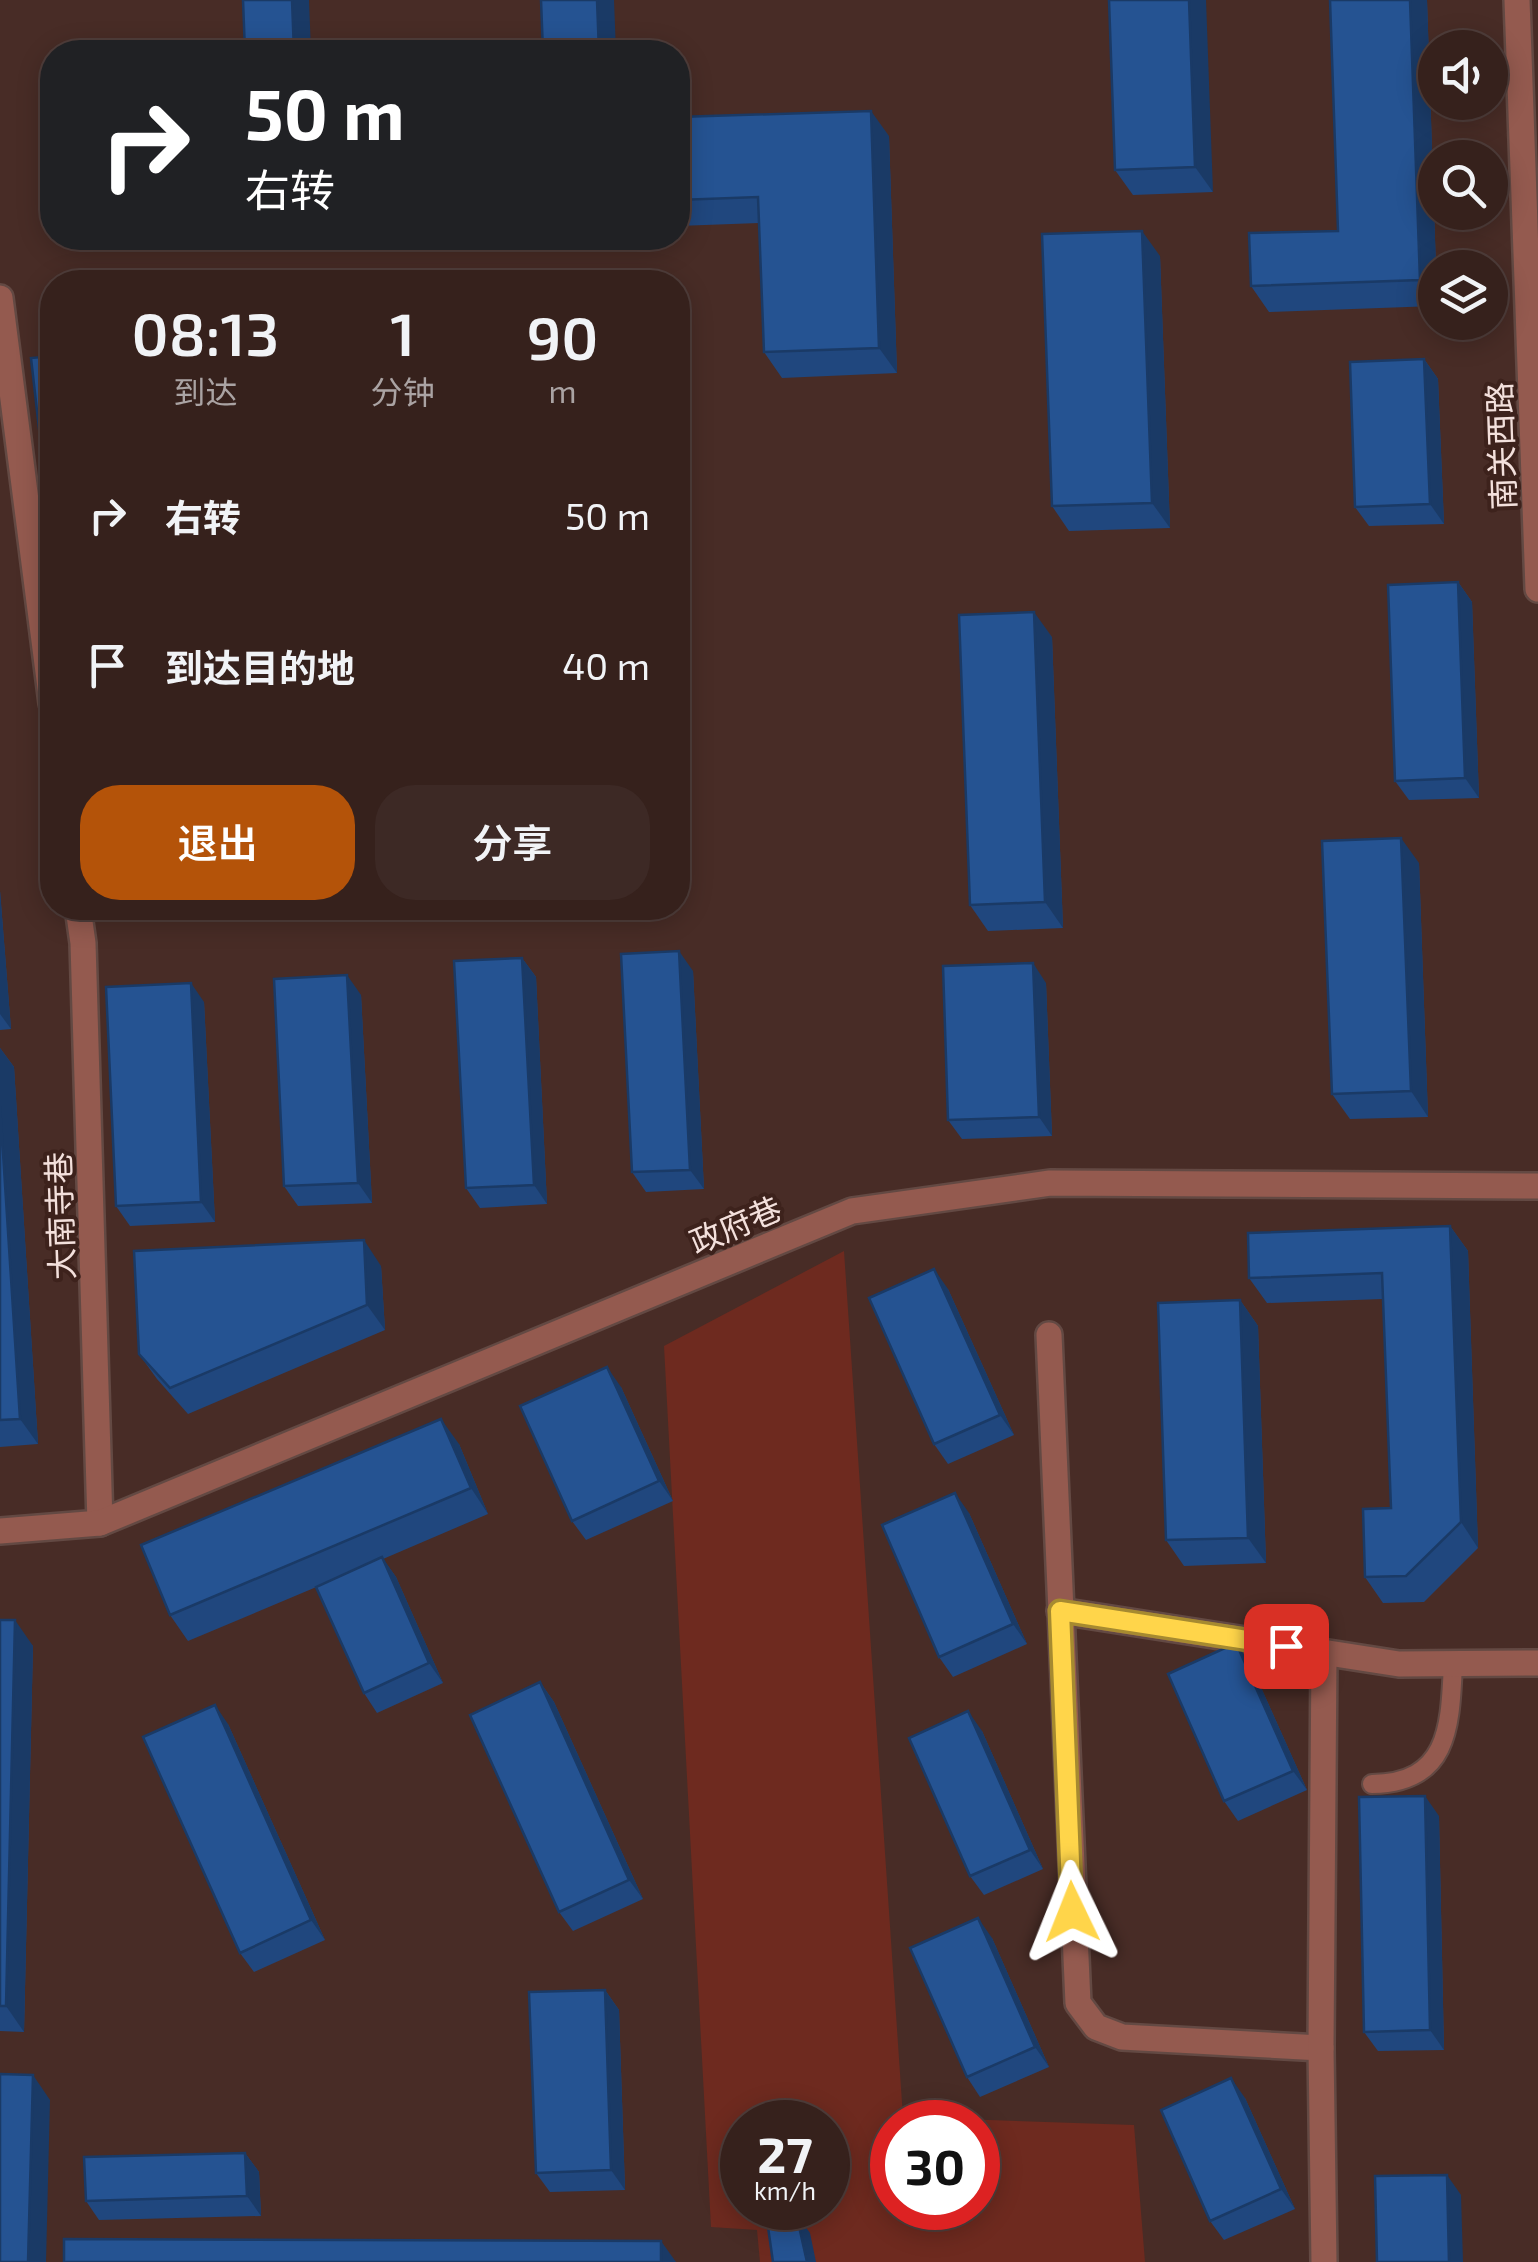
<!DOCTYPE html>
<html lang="zh">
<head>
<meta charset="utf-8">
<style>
	:root { --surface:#36211c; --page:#3d2925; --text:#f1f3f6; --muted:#aaa3a3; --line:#503e3b; --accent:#b45309 }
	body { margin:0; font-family:"Exo 2","Noto Sans SC",sans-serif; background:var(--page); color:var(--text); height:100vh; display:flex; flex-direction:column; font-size:38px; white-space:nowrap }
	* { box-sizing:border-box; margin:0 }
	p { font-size:32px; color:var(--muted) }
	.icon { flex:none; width:55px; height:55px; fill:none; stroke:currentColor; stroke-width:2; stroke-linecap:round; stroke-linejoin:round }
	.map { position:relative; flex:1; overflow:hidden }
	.panel { position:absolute; left:40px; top:270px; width:650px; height:650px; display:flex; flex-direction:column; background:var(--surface); border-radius:40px; box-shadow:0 5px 25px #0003,0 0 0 2px var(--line) }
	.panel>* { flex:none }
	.top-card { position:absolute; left:40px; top:40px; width:650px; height:210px; border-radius:40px; box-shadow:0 5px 25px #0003,0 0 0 2px var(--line); background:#202124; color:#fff; overflow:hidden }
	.fabs { position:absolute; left:1418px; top:30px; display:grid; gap:20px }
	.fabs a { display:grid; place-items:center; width:90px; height:90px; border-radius:50%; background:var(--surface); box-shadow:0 5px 25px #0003,0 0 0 2px var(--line); font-size:50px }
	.speed { position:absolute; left:720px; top:2100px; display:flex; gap:20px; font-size:50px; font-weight:700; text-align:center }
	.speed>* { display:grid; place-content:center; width:130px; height:130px; border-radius:50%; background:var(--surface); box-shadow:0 5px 25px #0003,0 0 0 2px var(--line); line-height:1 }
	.speed small { font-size:25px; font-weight:400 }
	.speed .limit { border:15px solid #d22; background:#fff; color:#111 }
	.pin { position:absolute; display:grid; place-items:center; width:85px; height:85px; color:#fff; margin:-42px; border-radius:20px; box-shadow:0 5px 15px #0006 }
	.me { position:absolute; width:110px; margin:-55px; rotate:358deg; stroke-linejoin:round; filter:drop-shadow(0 0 8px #0008) }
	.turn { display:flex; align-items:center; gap:35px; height:210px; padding:0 40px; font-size:45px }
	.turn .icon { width:130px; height:130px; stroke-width:2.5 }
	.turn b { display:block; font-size:70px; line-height:85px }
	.eta { display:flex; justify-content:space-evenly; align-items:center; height:170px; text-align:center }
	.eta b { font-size:60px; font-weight:600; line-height:70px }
	.cta { display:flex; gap:20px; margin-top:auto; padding:20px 40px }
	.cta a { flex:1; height:115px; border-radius:40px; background:var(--accent); color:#fff; font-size:40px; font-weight:600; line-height:115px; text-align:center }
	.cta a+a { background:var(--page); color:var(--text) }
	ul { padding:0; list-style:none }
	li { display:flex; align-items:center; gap:30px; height:150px; padding:0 40px }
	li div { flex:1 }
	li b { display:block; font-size:38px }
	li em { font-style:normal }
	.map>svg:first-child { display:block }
	.park { fill:#6e2a1f; fill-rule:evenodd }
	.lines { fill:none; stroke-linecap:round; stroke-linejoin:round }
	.service-casing { stroke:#634943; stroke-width:22 }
	.minor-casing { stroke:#634943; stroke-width:30 }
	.service { stroke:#945a4f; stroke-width:18 }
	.minor { stroke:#945a4f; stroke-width:25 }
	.wall { fill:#20477e }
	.shaded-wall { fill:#1a3a66 }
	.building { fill:#255392; stroke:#1a3a66; stroke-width:2.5 }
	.route-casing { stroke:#a68a30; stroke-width:25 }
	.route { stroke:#ffd54a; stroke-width:18 }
	.labels { text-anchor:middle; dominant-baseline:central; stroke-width:8; stroke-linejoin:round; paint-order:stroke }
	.street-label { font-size:32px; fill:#f3e0dc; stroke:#3d221c }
</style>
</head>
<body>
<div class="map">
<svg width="1538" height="2262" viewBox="0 0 1538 2262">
	<rect width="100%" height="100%" fill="#482c26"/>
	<!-- park -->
	<path class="park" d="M844 1251 903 2117 1134 2125 1145 2262H760L757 2230 711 2227 664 1346ZM742 2122H828V2208H742ZM892 2122H978V2208H892Z"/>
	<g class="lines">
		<!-- service casing -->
		<g class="service-casing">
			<path id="service" d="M1372 1784C1450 1783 1450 1725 1453 1664"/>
		</g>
		<!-- minor casing -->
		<g class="minor-casing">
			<g id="minor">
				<path d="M1517 0 1538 589"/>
				<path d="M0 298 52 703"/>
				<path d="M78 908 83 943 100 1523"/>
				<path d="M1049 1335 1078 2003 1096 2027 1122 2037 1321 2048"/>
				<path d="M0 1531 100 1523 852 1211 1050 1183 1538 1186"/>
				<path d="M1060 1611 1399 1664 1538 1663"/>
				<path d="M1324 2262 1321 2048 1324 1653"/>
			</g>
		</g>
		<!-- service -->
		<use href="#service" class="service"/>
		<!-- minor -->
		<use href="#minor" class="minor"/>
	</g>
	<!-- wall -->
	<g class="wall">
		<path d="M1109 0 1213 192 1133 195 1115 170Z"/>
		<path d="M1427 0 1436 268H1435V306L1269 312 1251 286 1338 231Z"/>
		<path d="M678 117 889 136 897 373 782 378 764 352 759 223 678 226Z"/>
		<path d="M1160 256 1170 528 1069 531 1052 506Z"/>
		<path d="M1424 359 1438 379 1444 524 1369 526 1355 507Z"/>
		<path d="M1458 582 1472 602 1479 798 1409 800 1395 781Z"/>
		<path d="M1052 637 1063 928 988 931 970 905Z"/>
		<path d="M1419 863 1428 1117 1350 1119 1332 1094Z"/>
		<path d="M0 891 11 1029 0 1030Z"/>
		<path d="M522 958 536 977 547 1204 480 1208 466 1188Z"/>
		<path d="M693 971 704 1189 646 1192 632 1172Z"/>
		<path d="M1046 983 1052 1136 962 1139 948 1120Z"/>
		<path d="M361 995 372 1203 298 1206 284 1186Z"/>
		<path d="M204 1002 215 1222 130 1226 116 1206Z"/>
		<path d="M0 1048 14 1067 38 1444 0 1447Z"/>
		<path d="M1450 1226 1468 1251 1478 1548 1424 1602 1383 1603 1365 1577 1391 1508 1383 1299 1267 1303 1249 1278Z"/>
		<path d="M381 1266 385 1330 188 1414 157 1379 139 1354Z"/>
		<path d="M948 1289 1014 1435 948 1464 934 1444Z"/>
		<path d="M1240 1300 1258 1326 1266 1563 1184 1566 1166 1540Z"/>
		<path d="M621 1387 673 1501 586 1540 572 1521Z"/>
		<path d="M459 1444 488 1514 383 1559 396 1577 443 1683 377 1713 364 1693 333 1580 188 1641 170 1615Z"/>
		<path d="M969 1513 1027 1644 953 1677 939 1657Z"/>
		<path d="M0 1620 33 1646 24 2032 0 2031Z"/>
		<path d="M1250 1663 1307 1790 1238 1821 1224 1801Z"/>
		<path d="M540 1682 554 1702 643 1899 573 1931 559 1912Z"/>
		<path d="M228 1724 325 1940 254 1972 240 1953Z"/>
		<path d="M982 1731 1043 1869 984 1895 970 1876Z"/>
		<path d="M1439 1816 1444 2050 1378 2051 1364 2032Z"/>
		<path d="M992 1938 1049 2067 980 2097 967 2077Z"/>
		<path d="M605 1990 619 2010 625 2190 550 2192 536 2173Z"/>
		<path d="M1245 2098 1295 2209 1224 2240 1210 2221Z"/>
		<path d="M245 2153 259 2172 261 2216 99 2220 86 2201Z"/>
	</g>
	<!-- shaded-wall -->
	<g class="shaded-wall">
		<path d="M292 0H309L311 52H294Z"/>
		<path d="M597 0H614L616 52H599Z"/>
		<path d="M1189 0H1206L1213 192 1195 167Z"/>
		<path d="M1410 0H1427L1436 268H1435V302L1420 280Z"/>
		<path d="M871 111 889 136 897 373 879 348Z"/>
		<path d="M1142 231 1160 256 1170 528 1152 503Z"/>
		<path d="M1424 359 1438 379 1444 524 1430 504Z"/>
		<path d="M1458 582 1472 602 1479 798 1465 778Z"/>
		<path d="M1034 612 1052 637 1063 928 1045 902Z"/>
		<path d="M1401 838 1419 863 1428 1117 1411 1091Z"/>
		<path d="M0 891 11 1029 0 1014Z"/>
		<path d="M679 951 693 971 704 1189 690 1170Z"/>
		<path d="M522 958 536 977 547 1204 534 1185Z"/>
		<path d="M1033 963 1046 983 1052 1136 1039 1117Z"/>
		<path d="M347 975 361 995 372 1203 358 1183Z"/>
		<path d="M191 983 204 1002 215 1222 201 1202Z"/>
		<path d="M0 1048 14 1067 38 1444 20 1419 0 1106Z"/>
		<path d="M1450 1226 1468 1251 1478 1548 1461 1522Z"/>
		<path d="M364 1240 381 1266 385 1330 367 1305Z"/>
		<path d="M934 1269 948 1289 1014 1435 1000 1415Z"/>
		<path d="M1240 1300 1258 1326 1266 1563 1248 1538Z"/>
		<path d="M607 1367 621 1387 673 1501 659 1481Z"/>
		<path d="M441 1419 459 1444 488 1514 471 1488Z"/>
		<path d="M955 1493 969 1513 1027 1644 1013 1624Z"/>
		<path d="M382 1557 396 1577 443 1683 429 1663Z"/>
		<path d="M15 1620 33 1646 24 2032 6 2006Z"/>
		<path d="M1236 1643 1250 1663 1307 1790 1293 1771Z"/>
		<path d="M540 1682 554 1702 643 1899 629 1880Z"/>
		<path d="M215 1705 228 1724 325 1940 311 1920Z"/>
		<path d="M968 1711 982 1731 1043 1869 1030 1850Z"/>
		<path d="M1425 1796 1439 1816 1444 2050 1430 2030Z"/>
		<path d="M978 1918 992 1938 1049 2067 1035 2047Z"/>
		<path d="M605 1990 619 2010 625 2190 611 2170Z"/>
		<path d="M33 2075 50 2100 46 2262H28Z"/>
		<path d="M1231 2078 1245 2098 1295 2209 1281 2189Z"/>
		<path d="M245 2153 259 2172 261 2216 247 2196Z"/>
		<path d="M1447 2175 1461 2195 1463 2262H1449Z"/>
		<path d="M796 2213 810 2233 816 2262H807Z"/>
		<path d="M661 2241 676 2262H661Z"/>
	</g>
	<!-- building -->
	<g class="building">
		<path d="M243 0H292L294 52H245Z"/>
		<path d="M541 0H597L599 52H543Z"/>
		<path d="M1109 0H1189L1195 167 1115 170Z"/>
		<path d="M1330 0H1410L1420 280 1251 286 1249 233 1338 231Z"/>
		<path d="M871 111 879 348 764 352 758 197 678 200V117Z"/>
		<path d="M1142 231 1152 503 1052 506 1042 234Z"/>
		<path d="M52 356V543L31 358Z"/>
		<path d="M1424 359 1430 504 1355 507 1350 362Z"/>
		<path d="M1458 582 1465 778 1395 781 1388 585Z"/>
		<path d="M1034 612 1045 902 970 905 959 615Z"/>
		<path d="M1401 838 1411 1091 1332 1094 1322 841Z"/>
		<path d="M679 951 690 1170 632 1172 621 954Z"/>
		<path d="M522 958 534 1185 466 1188 454 961Z"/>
		<path d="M1033 963 1039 1117 948 1120 943 966Z"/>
		<path d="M347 975 358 1183 284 1186 274 979Z"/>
		<path d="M191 983 201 1202 116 1206 106 987Z"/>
		<path d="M0 1106 20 1419 0 1420Z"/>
		<path d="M1450 1226 1461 1522 1406 1576 1365 1577 1363 1509 1391 1508 1382 1273 1249 1278 1248 1233Z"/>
		<path d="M364 1240 367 1305 170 1388 139 1354 134 1251Z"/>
		<path d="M934 1269 1000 1415 934 1444 869 1298Z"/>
		<path d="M1240 1300 1248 1538 1166 1540 1158 1303Z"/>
		<path d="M607 1367 659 1481 572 1521 520 1406Z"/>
		<path d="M441 1419 471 1488 170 1615 141 1545Z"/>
		<path d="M955 1493 1013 1624 939 1657 882 1525Z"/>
		<path d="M382 1557 429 1663 364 1693 316 1587Z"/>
		<path d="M0 1620H15L6 2006H0Z"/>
		<path d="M1236 1643 1293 1771 1224 1801 1168 1674Z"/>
		<path d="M540 1682 629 1880 559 1912 470 1715Z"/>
		<path d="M215 1705 311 1920 240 1953 143 1737Z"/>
		<path d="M968 1711 1030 1850 970 1876 909 1738Z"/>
		<path d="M1425 1796 1430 2030 1364 2032 1359 1797Z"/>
		<path d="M978 1918 1035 2047 967 2077 910 1948Z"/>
		<path d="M605 1990 611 2170 536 2173 529 1992Z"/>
		<path d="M0 2074 33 2075 28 2262H0Z"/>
		<path d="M1231 2078 1281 2189 1210 2221 1161 2110Z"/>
		<path d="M245 2153 247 2196 86 2201 84 2157Z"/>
		<path d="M1447 2175 1449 2262H1377L1375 2176Z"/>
		<path d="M766 2213H796L807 2262H773Z"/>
		<path d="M64 2239 661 2241V2262H64Z"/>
	</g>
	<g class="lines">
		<!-- route casing -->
		<g class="route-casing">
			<path id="route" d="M1072 1912 1060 1611 1286 1646"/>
		</g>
		<!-- route -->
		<use href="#route" class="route"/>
	</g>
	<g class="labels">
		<!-- street labels -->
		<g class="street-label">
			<text transform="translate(1500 446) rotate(-92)">南关西路</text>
			<text transform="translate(59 1216) rotate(-92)">大南寺巷</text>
			<text transform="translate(735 1224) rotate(-23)">政府巷</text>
		</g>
	</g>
</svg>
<div class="fabs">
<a><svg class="icon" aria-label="sound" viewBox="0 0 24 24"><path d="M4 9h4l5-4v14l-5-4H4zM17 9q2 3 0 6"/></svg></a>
<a><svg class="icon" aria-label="search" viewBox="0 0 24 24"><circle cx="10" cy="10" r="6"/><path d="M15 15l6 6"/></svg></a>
<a><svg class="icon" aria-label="layers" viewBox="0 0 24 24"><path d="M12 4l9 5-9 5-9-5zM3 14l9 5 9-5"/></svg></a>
</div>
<div class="speed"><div>27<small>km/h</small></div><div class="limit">30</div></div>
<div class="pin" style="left:1286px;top:1646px;background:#d93025"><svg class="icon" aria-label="arrive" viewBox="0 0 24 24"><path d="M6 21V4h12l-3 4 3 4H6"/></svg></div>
<svg class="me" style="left:1072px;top:1912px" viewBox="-20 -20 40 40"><path d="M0-17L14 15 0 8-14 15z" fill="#ffd54a" stroke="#fff" stroke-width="4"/></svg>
<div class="top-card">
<div class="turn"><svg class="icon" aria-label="right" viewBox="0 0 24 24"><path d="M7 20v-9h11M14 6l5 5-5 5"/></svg><div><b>50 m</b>右转</div></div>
</div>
<section class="panel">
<div class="eta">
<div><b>08:13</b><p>到达</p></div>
<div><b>1</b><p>分钟</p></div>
<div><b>90</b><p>m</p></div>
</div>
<ul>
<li><svg class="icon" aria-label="right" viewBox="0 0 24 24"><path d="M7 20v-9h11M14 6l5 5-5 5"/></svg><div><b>右转</b></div><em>50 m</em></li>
<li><svg class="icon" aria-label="arrive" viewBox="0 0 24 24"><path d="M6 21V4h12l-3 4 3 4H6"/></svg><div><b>到达目的地</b></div><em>40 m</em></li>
</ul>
<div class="cta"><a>退出</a><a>分享</a></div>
</section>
</div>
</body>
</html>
